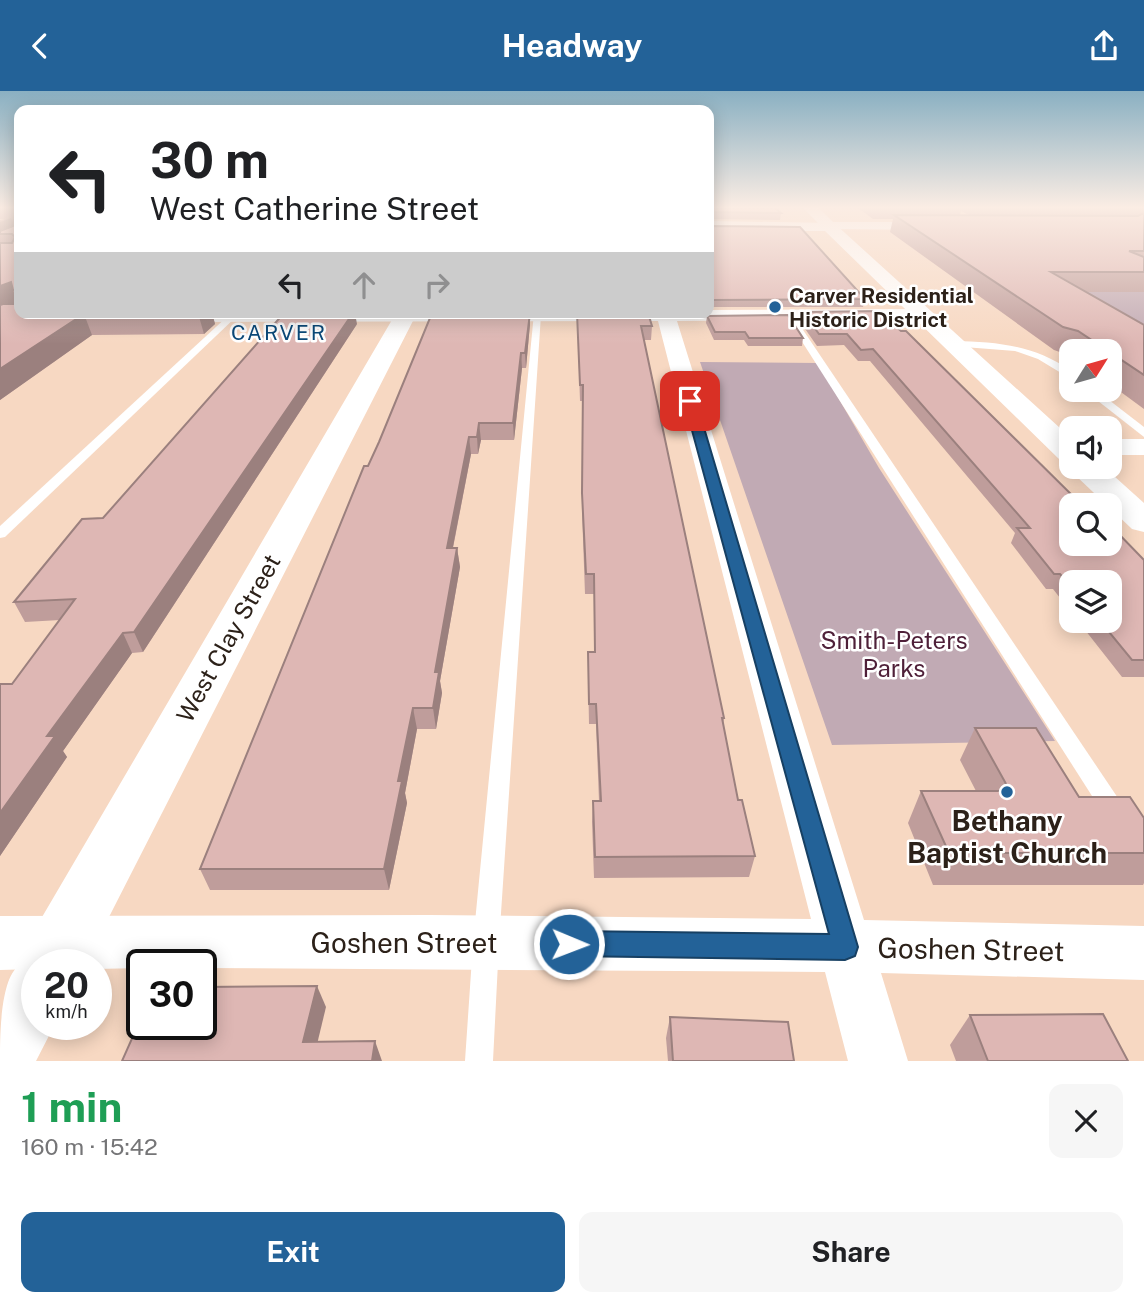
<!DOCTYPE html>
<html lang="en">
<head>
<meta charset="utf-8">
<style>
	:root { --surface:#fff; --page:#f6f6f6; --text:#202124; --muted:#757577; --accent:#236298 }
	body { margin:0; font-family:"Public Sans",sans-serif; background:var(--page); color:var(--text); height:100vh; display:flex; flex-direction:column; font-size:26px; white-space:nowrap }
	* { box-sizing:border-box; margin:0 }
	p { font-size:23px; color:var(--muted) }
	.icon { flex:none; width:38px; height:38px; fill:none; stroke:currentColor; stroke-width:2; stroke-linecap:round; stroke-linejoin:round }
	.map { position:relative; height:970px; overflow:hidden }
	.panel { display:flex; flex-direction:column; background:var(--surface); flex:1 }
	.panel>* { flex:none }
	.guide { position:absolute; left:14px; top:14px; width:700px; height:214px; border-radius:14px; box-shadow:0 4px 18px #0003; background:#fff; color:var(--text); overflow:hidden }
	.needle { width:46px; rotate:53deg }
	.fabs { position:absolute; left:1059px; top:248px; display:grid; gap:14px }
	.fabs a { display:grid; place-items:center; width:63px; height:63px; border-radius:14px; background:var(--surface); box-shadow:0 4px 18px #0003; font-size:35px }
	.speed { position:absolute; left:21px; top:858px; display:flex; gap:14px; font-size:35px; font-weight:700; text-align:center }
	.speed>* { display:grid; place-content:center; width:91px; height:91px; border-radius:50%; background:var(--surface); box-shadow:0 4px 18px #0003; line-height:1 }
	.speed small { font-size:18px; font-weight:400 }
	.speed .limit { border:4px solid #111; border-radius:10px; background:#fff; color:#111 }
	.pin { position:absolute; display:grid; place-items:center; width:60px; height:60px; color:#fff; margin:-30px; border-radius:14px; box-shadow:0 4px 10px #0006 }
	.me { position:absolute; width:77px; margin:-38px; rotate:91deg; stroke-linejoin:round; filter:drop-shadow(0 0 5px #0008) }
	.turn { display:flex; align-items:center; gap:24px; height:147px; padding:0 21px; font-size:32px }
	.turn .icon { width:91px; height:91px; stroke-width:2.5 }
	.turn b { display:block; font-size:49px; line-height:60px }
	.lanes { display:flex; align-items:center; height:66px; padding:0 21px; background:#0003; justify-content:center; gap:35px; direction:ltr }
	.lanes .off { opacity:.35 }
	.round { display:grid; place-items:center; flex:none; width:74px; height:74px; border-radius:14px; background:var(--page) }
	.head { display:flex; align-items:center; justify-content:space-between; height:119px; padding:0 21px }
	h1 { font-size:42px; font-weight:700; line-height:52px; color:#1e9e55 }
	.cta { display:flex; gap:14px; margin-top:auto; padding:14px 21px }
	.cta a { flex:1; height:80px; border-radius:14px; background:var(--accent); color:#fff; font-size:28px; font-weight:700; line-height:80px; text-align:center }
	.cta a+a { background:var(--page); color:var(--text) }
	header { display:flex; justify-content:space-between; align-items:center; height:91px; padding:0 21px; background:var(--accent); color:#fff; font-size:32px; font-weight:700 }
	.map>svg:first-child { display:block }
	.green { fill:#c1aab4 }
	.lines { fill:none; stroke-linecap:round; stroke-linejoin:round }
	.service { fill:#fff; fill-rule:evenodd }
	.minor { fill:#fff; fill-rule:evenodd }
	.tertiary { fill:#fff; fill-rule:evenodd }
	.secondary { fill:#fff; fill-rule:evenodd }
	.wall { fill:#bf9d9b; fill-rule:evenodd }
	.shaded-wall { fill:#9b807e }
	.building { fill:#deb7b4; stroke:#9b807e; stroke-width:2 }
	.route { fill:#236298; stroke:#174063; stroke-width:2 }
	.poi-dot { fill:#236298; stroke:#fff; stroke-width:2.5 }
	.labels { text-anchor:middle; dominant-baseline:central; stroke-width:5; stroke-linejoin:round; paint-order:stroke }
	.far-poi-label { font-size:21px; font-weight:bold; fill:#2c2119; stroke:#fff; text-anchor:start }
	.far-neighbourhood-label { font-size:21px; letter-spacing:2px; fill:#0b4979; stroke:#fff }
	.street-label { font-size:24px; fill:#2c2119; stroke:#fff }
	.park-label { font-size:24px; fill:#4e1f38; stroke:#fff }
	.near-poi-label { font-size:28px; font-weight:bold; fill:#2c2119; stroke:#fff }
	.near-street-label { font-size:28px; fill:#2c2119; stroke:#fff }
</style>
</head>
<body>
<header><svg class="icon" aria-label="back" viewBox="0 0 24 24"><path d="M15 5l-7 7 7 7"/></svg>Headway<svg class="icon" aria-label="share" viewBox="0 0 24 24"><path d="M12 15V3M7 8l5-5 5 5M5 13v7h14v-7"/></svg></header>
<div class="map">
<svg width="1144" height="970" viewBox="0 0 1144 970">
	<rect width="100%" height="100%" fill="#f7d8c2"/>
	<!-- green -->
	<g class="green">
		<path d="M1078 201H1144V241Z"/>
		<path d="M700 271 818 272 879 377 1055 650 832 654Z"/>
	</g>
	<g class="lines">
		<!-- service -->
		<g class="service">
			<path d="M534 222 541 224 499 852 493 970H465L473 852Z"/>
			<path d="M786 222 793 224 1124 716 1127 723 1124 730 1116 732 1108 730 785 224Z"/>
			<path d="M230 223 237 225 5 446 0 447V435Z"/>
			<path d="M954 250C998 251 1034 254 1071 280V288L1038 268 1015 260 951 255V251Z"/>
			<path d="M1084 299H1096L1144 336V346Z"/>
		</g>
		<!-- minor -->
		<g class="minor">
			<path d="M829 131H935L942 135 935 139 824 138V132Z"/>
			<path d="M923 218 932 224 930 228 677 230 864 829 1144 835V889L881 882 908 970H848L825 881 201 877V873H142V877L96 878V873H37V878L0 879V825L429 824 811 828 658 230 167 231 160 229 158 225 160 222H709V219Z"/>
			<rect x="1110" y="348" width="34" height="16"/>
		</g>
		<!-- tertiary -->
		<g class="tertiary">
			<path d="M803 117H819L837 135 829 140 824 138Z"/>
			<path d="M396 222H417L85 873H37V933H55L36 970H0C0 945 0 886 20 874L28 850Z"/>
		</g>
		<!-- secondary -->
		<g class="secondary">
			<path d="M709 130 834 132 1071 347V372L1060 369 825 140H709Z"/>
			<path d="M1071 374V376H1104L1144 412V441L1132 438 1074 383 1069 376Z"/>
		</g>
	</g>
	<!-- wall -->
	<g class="wall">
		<path d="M0 117H19V222H212L215 233 204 243 92 244 0 309V129L5 128H0Z"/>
		<path d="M709 117 781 122 780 129 709 128Z"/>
		<path d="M858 117H1144V201H1087L1144 234V318L1110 293V261H1071V265L1054 259 890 141 893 128H873ZM961 120 969 124H960Z"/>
		<path d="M709 135 865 208 863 216H709Z"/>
		<path d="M879 220 1071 415 1144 469V586H1122L1078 530H1110L1071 492V521L1053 498H1046L1011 452 1015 442 870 270H858L844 254 817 255 801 232 803 221Z"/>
		<path d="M577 222 652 235 651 249H644L724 627 723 634 738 709 755 765 749 786 594 787 592 731 593 710H599L596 633H589L588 581V561H594V503H585L582 420 583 310H580Z"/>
		<path d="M707 225 803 247 802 255H748L744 249H714L706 232Z"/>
		<path d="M357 233 143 561 132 562 63 660 67 666 0 765V593H12L60 529 25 531 14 511 103 427Z"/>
		<path d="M530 233 526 277H522L514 349H481L478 363H471L453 457H457L460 476 440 590 442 602 436 638H417L405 702 407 712 389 799H210L200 778 368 375Z"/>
		<path d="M975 637 1079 706 1144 762V792L1143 794H933L908 732 921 700H976L960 669Z"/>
		<path d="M970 924 1128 970H956L950 954Z"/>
		<path d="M670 926 794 970H668L666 947Z"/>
	</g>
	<!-- shaded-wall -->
	<g class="shaded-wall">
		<path d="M11 127 18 143 13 145 12 143H0V131Z"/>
		<path d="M11 191 13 199 18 211 0 218V195Z"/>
		<path d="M198 222H212L215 233 204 243Z"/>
		<path d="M353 222H355L357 233 143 561 134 541Z"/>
		<path d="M530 222V233L526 277 525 262Z"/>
		<path d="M84 223 92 244 0 309V278Z"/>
		<path d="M521 262 522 277 514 349 513 332Z"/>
		<path d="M479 332 481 349 478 363 477 346Z"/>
		<path d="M469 346 471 363 449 476 447 457Z"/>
		<path d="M457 457 460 476 440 590 442 602 436 638 433 617 435 581Z"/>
		<path d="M123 542 132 562 63 660 67 666 0 765V722L47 645Z"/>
		<path d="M413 617 417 638 405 702 407 712 389 799 384 778 398 690Z"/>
		<path d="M317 895 326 916 313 970 303 951Z"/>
		<path d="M375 950 382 970H372Z"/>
	</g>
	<!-- building -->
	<g class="building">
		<path d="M15 117H19V199H13L11 191 0 195V152H12L15 146 12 143H0V140L13 135Z"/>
		<path d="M709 117H775L781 122 710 121 709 122Z"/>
		<path d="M1144 122V160H1129L1144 166V181H1051L1144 234V284L1078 240 1063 236 894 124 1138 125Z"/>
		<path d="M709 135 800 136 865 208 709 209Z"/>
		<path d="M3 213H19V222H198L84 223 0 278V214Z"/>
		<path d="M879 220 901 240H906L1083 415H1071V453H1110V438H1114L1144 469V569H1132L1100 530H1110V492H1071V495L1060 483H1054L1017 437H1030L873 258 861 259 847 243H819L803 221Z"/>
		<path d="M284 222H353L134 541 123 542 47 645H55L0 722V593H12L75 508 14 511 82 428 103 427Z"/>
		<path d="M432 222H530L525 262H521L513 332H479L477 346H469L447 457H457L435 581H439L433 617H413L398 690H402L384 778H200L364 375H368L379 351Z"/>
		<path d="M577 222H648L652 235H641L724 627H722L738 709H742L755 765 595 766 593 710H601L596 613H589L588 561H595L594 483H586L582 402 583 294H580Z"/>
		<path d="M788 224 803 247H749L745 241H715L707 225Z"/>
		<path d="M975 637H1036L1079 706H1130L1144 727V762H949L921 700H1010Z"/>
		<path d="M317 895 303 951 375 950 372 970H122L142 925V933H201V896Z"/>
		<path d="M1103 923 1128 970H988L970 924Z"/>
		<path d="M670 926 788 931 794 970H673Z"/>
	</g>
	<!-- sky -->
	<linearGradient id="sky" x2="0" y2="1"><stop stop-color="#8ab0c2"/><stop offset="0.46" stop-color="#fbede4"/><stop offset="1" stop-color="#fbede4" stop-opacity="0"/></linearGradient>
	<rect width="1144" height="253" fill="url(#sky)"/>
	<!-- route -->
	<path class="route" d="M690 306 696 310 858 856 855 865 845 869 569 865 560 862 556 853 560 844 569 840 829 843 684 310Z"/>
	<!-- markers -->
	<g class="poi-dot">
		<circle cx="775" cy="216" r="7"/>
		<circle cx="1007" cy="701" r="7"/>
	</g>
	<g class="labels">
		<!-- far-poi labels -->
		<g class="far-poi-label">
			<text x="789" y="204">Carver Residential<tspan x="789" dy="24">Historic District</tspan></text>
		</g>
		<!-- far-neighbourhood labels -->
		<g class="far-neighbourhood-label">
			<text x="279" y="241">CARVER</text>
		</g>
		<!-- street labels -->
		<g class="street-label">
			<text transform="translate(228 547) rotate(-61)">West Clay Street</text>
		</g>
		<!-- park labels -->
		<g class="park-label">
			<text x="894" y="549">Smith-Peters<tspan x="894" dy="28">Parks</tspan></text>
		</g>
		<!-- near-poi labels -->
		<g class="near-poi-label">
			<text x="1007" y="729">Bethany<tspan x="1007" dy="32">Baptist Church</tspan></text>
		</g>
		<!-- near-street labels -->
		<g class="near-street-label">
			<text x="404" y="851">Goshen Street</text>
			<text transform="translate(971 858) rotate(1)">Goshen Street</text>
		</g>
	</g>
</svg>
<div class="fabs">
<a><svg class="needle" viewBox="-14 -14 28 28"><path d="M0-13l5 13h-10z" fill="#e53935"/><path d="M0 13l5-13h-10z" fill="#757577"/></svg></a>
<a><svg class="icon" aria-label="sound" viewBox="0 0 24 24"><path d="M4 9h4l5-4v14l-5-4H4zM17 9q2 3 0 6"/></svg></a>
<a><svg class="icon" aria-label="search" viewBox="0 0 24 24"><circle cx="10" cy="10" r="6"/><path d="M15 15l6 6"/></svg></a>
<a><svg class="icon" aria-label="layers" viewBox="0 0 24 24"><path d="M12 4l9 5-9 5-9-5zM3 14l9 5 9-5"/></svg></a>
</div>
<div class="speed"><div>20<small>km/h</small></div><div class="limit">30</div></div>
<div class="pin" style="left:690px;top:310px;background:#d93025"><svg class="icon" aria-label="arrive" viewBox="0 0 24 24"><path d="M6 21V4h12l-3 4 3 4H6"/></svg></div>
<svg class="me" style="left:569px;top:853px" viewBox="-20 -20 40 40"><circle r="17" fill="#236298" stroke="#fff" stroke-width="3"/><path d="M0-11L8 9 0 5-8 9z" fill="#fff"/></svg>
<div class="guide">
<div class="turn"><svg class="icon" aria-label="left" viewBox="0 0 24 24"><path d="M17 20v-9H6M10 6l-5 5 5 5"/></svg><div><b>30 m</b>West Catherine Street</div></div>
<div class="lanes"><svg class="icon" aria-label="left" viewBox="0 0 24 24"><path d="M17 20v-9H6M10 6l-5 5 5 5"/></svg><svg class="icon off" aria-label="ahead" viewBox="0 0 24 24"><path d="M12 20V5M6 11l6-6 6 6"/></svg><svg class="icon off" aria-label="right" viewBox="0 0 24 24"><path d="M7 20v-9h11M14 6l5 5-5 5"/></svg></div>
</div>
</div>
<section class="panel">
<div class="head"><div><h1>1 min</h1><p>160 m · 15:42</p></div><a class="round"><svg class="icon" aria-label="close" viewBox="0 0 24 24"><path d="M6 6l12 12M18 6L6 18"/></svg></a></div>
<div class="cta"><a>Exit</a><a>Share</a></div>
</section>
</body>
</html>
